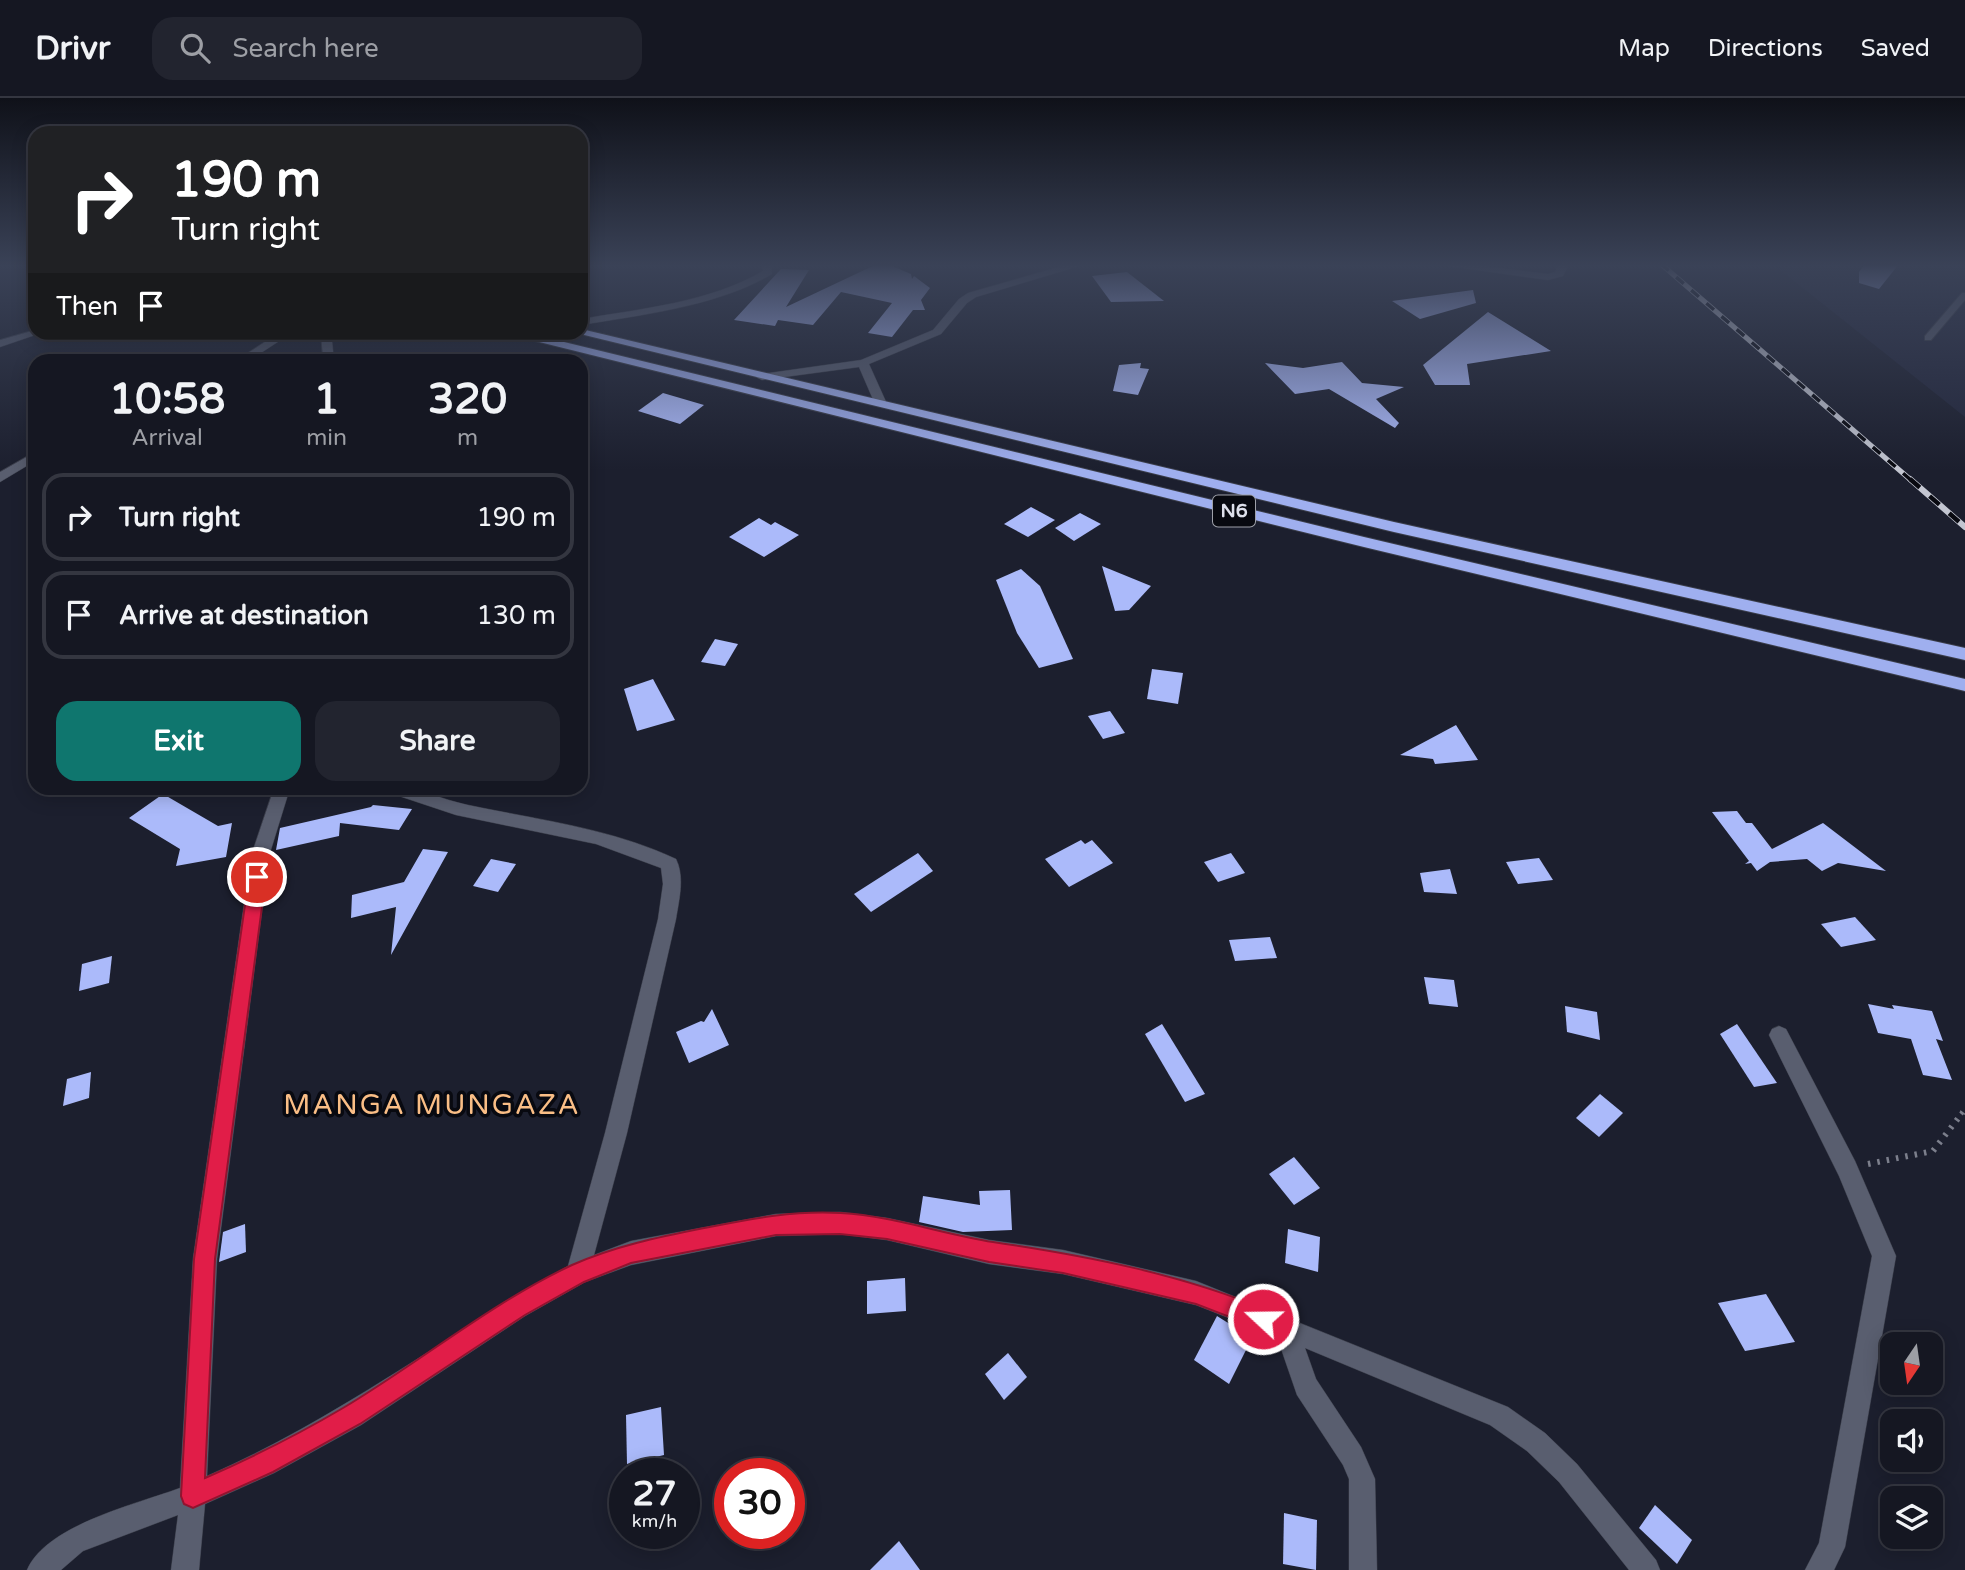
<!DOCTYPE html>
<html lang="en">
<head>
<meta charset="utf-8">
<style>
	:root { --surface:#151722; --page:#22242f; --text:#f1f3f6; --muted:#9d9fa5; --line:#343640; --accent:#0f766e }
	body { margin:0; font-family:"Varela Round",sans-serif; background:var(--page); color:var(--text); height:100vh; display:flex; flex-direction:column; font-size:26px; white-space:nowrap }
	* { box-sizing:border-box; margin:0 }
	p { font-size:23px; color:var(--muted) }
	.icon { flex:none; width:38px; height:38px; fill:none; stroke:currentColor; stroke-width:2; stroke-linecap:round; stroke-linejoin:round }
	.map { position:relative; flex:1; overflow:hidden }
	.details { position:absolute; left:28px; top:256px; width:560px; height:441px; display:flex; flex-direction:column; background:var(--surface); border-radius:21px; box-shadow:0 4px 18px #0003,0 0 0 2px var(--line) }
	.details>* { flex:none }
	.hud { position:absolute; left:28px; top:28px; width:560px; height:214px; border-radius:21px; box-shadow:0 4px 18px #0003,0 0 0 2px var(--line); background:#202124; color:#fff; overflow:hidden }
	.needle { width:46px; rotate:193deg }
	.tools { position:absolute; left:1880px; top:1234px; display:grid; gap:14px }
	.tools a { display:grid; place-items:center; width:63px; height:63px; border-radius:14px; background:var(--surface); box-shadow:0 4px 18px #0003,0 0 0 2px var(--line); font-size:35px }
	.speed { position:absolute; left:609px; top:1360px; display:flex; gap:14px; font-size:35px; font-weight:700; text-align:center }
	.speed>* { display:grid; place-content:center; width:91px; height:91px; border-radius:50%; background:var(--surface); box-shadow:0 4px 18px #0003,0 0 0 2px var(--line); line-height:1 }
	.speed small { font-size:18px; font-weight:400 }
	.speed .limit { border:10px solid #d22; background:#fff; color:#111 }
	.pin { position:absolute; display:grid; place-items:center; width:60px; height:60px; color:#fff; margin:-30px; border:4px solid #fff; border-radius:50%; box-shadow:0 2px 7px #0007 }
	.me { position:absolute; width:77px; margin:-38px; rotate:291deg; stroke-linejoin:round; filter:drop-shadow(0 0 5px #0008) }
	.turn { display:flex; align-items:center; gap:24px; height:147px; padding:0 28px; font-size:32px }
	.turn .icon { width:91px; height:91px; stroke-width:2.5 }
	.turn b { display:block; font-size:49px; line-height:60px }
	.then { display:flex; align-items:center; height:66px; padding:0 28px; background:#0003; gap:14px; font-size:26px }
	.eta { display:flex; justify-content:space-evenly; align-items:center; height:119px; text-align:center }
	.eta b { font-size:42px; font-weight:800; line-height:49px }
	.primary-button { display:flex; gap:14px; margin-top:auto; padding:14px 28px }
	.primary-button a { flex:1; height:80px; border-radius:21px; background:var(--accent); color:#fff; font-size:28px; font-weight:800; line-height:80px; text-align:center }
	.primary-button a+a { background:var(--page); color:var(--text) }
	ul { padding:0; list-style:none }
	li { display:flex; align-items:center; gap:21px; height:88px; margin:0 14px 10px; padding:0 14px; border:4px solid var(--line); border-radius:21px }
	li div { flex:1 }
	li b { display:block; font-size:26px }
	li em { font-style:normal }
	header { display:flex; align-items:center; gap:42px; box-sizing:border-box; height:98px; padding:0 35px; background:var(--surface); border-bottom:2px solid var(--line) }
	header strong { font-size:33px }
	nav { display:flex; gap:38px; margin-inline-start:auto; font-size:24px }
	.search { width:490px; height:63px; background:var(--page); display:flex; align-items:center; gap:18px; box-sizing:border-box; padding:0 24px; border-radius:21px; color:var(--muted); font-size:26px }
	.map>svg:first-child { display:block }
	.built { fill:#23273c }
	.building { fill:#abbafa }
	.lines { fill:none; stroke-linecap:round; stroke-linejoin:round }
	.lane-casing { stroke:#3a3d49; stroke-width:2 }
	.street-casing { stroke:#3a3d49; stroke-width:1 }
	.highway-casing { stroke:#3a3d49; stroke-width:2 }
	.path-far1 { stroke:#7c7f8c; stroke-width:4.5; stroke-dasharray:2 5; stroke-linecap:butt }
	.path { stroke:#7c7f8c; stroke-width:6; stroke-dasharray:2.5 7; stroke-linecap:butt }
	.lane { fill:#595e6f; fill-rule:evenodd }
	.street { fill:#595e6f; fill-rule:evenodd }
	.highway { fill:#9fafef; fill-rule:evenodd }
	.rail-far1-casing { stroke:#c3c6d1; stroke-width:5 }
	.rail-casing { stroke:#c3c6d1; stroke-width:6 }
	.rail-far1 { stroke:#080910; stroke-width:3.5; stroke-dasharray:10; stroke-linecap:butt }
	.rail { stroke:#080910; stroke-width:4.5; stroke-dasharray:13; stroke-linecap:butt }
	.route { fill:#e11d48; stroke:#92132f; stroke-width:2 }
	.labels { text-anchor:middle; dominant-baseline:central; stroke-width:7; stroke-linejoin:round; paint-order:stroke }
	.shield { fill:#080910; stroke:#9ea0a9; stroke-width:2 }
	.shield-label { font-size:19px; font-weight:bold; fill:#dee0eb }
	.near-neighbourhood-label { font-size:28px; letter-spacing:2px; fill:#fabe86; stroke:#080910 }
</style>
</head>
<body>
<header>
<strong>Drivr</strong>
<div class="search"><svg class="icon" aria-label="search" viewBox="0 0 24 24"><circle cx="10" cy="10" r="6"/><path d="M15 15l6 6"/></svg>Search here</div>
<nav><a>Map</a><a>Directions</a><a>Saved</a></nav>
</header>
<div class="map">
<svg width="1965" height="1472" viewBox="0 0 1965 1472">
	<rect width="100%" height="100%" fill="#1c1f2e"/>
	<!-- built -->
	<path class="built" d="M1785 166H1965V319L1779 171Z"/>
	<!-- building -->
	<g class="building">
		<path d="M877 166H887L911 176 912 181 914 178 930 190 921 202 925 212H913L892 239 868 235 892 205 841 194 813 227 778 222 775 228 734 222 781 171 809 172 786 209Z"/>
		<path d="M1865 166H1899L1879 191 1859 185V174Z"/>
		<path d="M1127 174 1164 203 1111 204 1092 178Z"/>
		<path d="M1473 192 1476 205 1420 221 1392 203Z"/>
		<path d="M1488 214 1551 253 1467 266 1470 287H1435L1423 267Z"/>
		<path d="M1342 264 1362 285 1404 289 1376 301 1399 325 1395 330 1329 291 1295 296 1265 265 1303 270Z"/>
		<path d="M1141 265 1140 270 1149 271 1138 297 1113 293 1119 267Z"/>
		<path d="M663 295 704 307 680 326 638 313Z"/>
		<path d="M1031 409 1055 422 1028 439 1004 426Z"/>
		<path d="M1080 415 1101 426 1074 443 1055 430Z"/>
		<path d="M759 420 771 427 775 424 799 437 764 459 729 439Z"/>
		<path d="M1102 468 1151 488 1129 512 1115 513Z"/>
		<path d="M1021 471 1040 488 1073 561 1039 570 1017 535 996 482Z"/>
		<path d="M715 541 738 546 725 568 701 564Z"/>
		<path d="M1152 571 1183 575 1178 606 1147 601Z"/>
		<path d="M653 581 675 622 637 633 624 591Z"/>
		<path d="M1110 613 1125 635 1103 641 1088 618Z"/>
		<path d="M1456 627 1478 662 1435 666 1433 661 1400 657Z"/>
		<path d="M163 696 218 728 232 725 226 759 176 768 180 751 129 720Z"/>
		<path d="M373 707 412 711 399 732 340 725 339 738 276 752 280 730 371 709Z"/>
		<path d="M1737 713 1746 725H1752L1772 751 1823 725 1886 773 1838 765 1822 773 1807 761 1770 764 1757 773 1751 765 1745 766 1749 763 1712 714Z"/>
		<path d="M1081 742 1085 746 1092 742 1113 765 1069 789 1045 761Z"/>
		<path d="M423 751 448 754 391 857 396 809 351 820 352 797 404 784Z"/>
		<path d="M918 755 933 773 871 814 854 796Z"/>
		<path d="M1231 755 1245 775 1218 784 1204 764Z"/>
		<path d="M1539 760 1553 782 1518 786 1506 764Z"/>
		<path d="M491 761 516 766 498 794 473 788Z"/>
		<path d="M1450 771 1457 796 1424 794 1420 775Z"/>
		<path d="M1855 819 1876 842 1841 849 1821 826Z"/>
		<path d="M1270 839 1277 860 1235 863 1229 842Z"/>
		<path d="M112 858 109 885 79 893 82 866Z"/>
		<path d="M1424 879 1454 882 1458 909 1429 906Z"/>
		<path d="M1868 906 1894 911 1892 907 1932 913 1943 943 1936 941 1952 982 1923 977 1911 941 1878 935Z"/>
		<path d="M1565 908 1597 914 1600 942 1567 934Z"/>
		<path d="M712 911 729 947 689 965 676 934 701 923 704 924Z"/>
		<path d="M1162 926 1205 996 1185 1004 1145 936Z"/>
		<path d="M1737 926 1777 985 1754 989 1720 936Z"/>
		<path d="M91 974 89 1000 63 1008 67 981Z"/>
		<path d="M1600 996 1623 1015 1599 1039 1576 1020Z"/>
		<path d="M1294 1059 1320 1090 1294 1107 1269 1076Z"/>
		<path d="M1010 1092 1012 1132 963 1134 919 1124 923 1098 980 1107 979 1093Z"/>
		<path d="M245 1126 246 1154 219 1164 223 1134Z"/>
		<path d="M1288 1131 1320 1139 1318 1174 1285 1165Z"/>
		<path d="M905 1180 906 1213 867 1216V1183Z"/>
		<path d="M1766 1196 1795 1244 1745 1253 1718 1205Z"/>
		<path d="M1217 1218 1252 1240 1229 1286 1194 1262Z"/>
		<path d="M1008 1255 1027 1279 1004 1302 985 1276Z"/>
		<path d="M661 1309 664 1357 627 1366 626 1317Z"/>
		<path d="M1655 1407 1692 1442 1677 1466 1639 1430Z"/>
		<path d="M1284 1415 1317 1422 1316 1472 1283 1466Z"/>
		<path d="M899 1443 920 1472H870Z"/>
	</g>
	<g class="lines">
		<!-- lane casing -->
		<g class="lane-casing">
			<path id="lane" d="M1962 195H1965V202L1931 242H1925V238Z"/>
		</g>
		<!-- street casing -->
		<g class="street-casing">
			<g id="street">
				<path d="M761 166H771L772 176C719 208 641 217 581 227V221C640 211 711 204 763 173Z"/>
				<path d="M1069 166H1086L976 199 967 205 941 236 869 266 887 306 885 309 875 306 859 269 762 282 756 279 762 276 861 262 933 232 959 201 968 195Z"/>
				<path d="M1434 166H1467L1548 176 1555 174 1557 170 1554 166H1564L1567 170 1563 178 1548 182Z"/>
				<path d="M35 232V234H44L0 249V242Z"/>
				<path d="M280 234H293L250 262H237Z"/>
				<path d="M321 234H331L334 262H323Z"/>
				<path d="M35 354V363L0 384V374Z"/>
				<path d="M274 690H290L269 758 217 1161 207 1378C336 1322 447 1237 568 1168L605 1035 658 821 663 786 661 770 596 746 456 717 387 694 385 690C414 687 439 701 468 707 539 722 610 730 676 761 685 779 679 802 676 821L627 1035 594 1157 631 1143 776 1116 840 1114 887 1120 989 1142 1063 1152 1196 1183 1508 1309 1545 1335 1577 1366 1656 1462 1660 1472H1629L1559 1384 1527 1353 1490 1327 1305 1250 1316 1281 1361 1349 1375 1381 1377 1472H1349V1381L1343 1367 1297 1297 1277 1239 1196 1207 1063 1176 989 1166 887 1142 840 1136 776 1138 631 1167 585 1184 525 1218 361 1327 274 1375 205 1406 199 1472H171L178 1417 83 1453 61 1472H27C46 1427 137 1406 180 1390L193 1161 251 758Z"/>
				<path d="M1779 928 1786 931 1855 1063 1896 1158 1845 1449 1834 1472H1805L1819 1445 1872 1158 1839 1078 1769 937 1772 931Z"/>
			</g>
		</g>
		<!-- highway casing -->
		<g class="highway-casing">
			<g id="highway">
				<path d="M581 231 1394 424 1965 550V562L1394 434 572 234H581Z"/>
				<path d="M499 234H523L1364 439 1965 581V593L1364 449Z"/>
			</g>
		</g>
		<!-- path-far1 -->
		<path class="path-far1" d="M1961 1016 1965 1011"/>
		<!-- path -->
		<path class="path" d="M1868 1066 1933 1053 1963 1014"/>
		<!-- lane -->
		<use href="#lane" class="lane"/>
		<!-- street -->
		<use href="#street" class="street"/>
		<!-- highway -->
		<use href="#highway" class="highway"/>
		<!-- rail-far1 casing -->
		<g class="rail-far1-casing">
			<path id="rail-far1" d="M1661 166 1912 383"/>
		</g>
		<!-- rail casing -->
		<g class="rail-casing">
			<path id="rail" d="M1910 381 1965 429"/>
		</g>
		<!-- rail-far1 -->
		<use href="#rail-far1" class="rail-far1"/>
		<!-- rail -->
		<use href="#rail" class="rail"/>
	</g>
	<!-- sky -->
	<linearGradient id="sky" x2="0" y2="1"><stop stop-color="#0f1119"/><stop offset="0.45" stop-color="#3a4257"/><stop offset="1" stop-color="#3a4257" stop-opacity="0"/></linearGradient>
	<rect width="1965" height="372" fill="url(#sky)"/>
	<!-- route -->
	<path class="route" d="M257 772 263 774 266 779 215 1161 205 1380C253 1359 299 1336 343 1310 420 1264 491 1205 572 1167 615 1148 659 1139 704 1130 750 1121 794 1112 841 1115 893 1118 942 1136 993 1144 1088 1158 1181 1176 1270 1213L1273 1221 1270 1228 1263 1232 1196 1206 1063 1175 989 1164 887 1141 840 1136 776 1137 631 1165 584 1184 525 1217 360 1326 273 1374 193 1410 184 1406 181 1398 194 1161 249 779 252 774Z"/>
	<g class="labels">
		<!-- shield labels -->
		<rect class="shield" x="1213" y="397.5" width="42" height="31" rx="5"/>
		<g class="shield-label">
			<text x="1234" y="413">N6</text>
		</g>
		<!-- near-neighbourhood labels -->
		<g class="near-neighbourhood-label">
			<text x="432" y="1007">MANGA MUNGAZA</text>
		</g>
	</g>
</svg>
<div class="tools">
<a><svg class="needle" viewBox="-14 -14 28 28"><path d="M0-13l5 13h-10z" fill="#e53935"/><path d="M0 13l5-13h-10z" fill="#9d9fa5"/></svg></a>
<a><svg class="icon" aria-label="sound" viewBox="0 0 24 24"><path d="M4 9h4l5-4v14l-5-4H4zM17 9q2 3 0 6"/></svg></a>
<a><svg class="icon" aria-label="layers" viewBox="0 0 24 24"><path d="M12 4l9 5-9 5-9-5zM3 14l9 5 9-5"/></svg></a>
</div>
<div class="speed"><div>27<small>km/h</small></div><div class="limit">30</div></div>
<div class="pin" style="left:257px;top:779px;background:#d93025"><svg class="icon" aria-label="arrive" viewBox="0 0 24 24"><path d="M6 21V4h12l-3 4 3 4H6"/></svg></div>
<svg class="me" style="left:1263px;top:1221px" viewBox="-20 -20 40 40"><circle r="17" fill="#e11d48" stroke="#fff" stroke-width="3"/><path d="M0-11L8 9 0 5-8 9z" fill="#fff"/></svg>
<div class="hud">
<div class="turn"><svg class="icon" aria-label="right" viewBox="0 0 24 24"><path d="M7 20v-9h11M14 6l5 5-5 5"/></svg><div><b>190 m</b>Turn right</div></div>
<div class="then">Then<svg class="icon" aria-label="arrive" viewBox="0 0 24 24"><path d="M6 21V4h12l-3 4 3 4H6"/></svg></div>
</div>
<section class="details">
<div class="eta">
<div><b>10:58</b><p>Arrival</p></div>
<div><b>1</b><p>min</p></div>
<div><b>320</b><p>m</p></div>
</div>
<ul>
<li><svg class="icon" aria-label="right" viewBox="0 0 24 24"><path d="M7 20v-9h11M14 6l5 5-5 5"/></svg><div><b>Turn right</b></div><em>190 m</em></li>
<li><svg class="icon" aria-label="arrive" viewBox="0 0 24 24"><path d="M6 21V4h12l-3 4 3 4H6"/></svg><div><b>Arrive at destination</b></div><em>130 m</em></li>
</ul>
<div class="primary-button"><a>Exit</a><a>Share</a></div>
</section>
</div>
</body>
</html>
